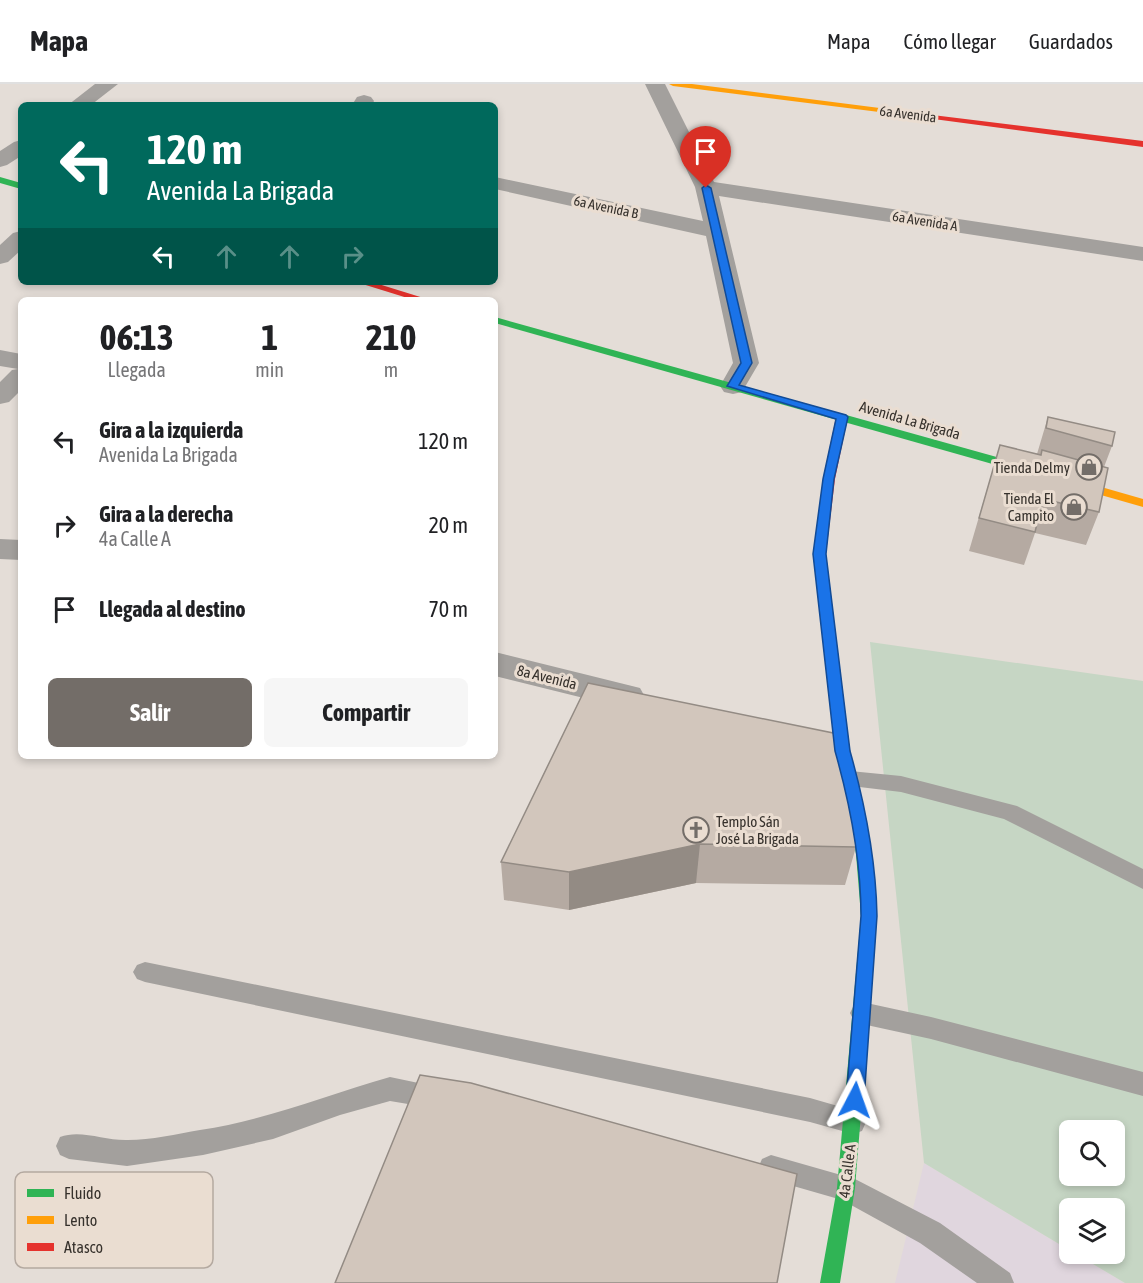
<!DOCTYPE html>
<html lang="es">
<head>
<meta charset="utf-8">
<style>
	:root { --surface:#fff; --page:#f6f6f6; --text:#202124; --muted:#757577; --line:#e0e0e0; --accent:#736d68 }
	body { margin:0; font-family:"Asap Condensed",sans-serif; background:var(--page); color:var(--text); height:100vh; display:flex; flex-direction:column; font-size:22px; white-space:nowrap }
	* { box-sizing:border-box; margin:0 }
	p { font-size:20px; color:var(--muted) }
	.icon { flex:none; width:33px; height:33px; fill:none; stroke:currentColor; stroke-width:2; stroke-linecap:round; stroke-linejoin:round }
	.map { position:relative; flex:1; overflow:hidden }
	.panel { position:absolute; left:18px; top:213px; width:480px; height:462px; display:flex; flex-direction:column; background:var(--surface); border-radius:9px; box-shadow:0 3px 9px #0003 }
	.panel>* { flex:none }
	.guide { position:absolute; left:18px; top:18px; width:480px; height:183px; border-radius:9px; box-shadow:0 3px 9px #0003; background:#00695c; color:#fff; overflow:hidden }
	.fabs { position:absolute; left:1059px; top:1036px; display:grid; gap:12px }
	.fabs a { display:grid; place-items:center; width:66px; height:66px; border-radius:9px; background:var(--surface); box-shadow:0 3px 9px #0003; font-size:30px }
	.pin { position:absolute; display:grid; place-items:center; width:51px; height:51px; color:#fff; margin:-62px -26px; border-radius:50% 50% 50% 0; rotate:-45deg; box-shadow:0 0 6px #0007 }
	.pin .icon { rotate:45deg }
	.me { position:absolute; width:66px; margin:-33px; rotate:4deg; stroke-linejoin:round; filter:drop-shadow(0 0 4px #0008) }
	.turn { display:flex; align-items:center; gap:21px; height:126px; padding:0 30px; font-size:27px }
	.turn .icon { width:78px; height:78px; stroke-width:2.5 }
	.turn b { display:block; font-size:42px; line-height:51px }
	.lanes { display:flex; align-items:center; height:57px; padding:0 30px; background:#0003; justify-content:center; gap:30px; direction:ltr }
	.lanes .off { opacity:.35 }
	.eta { display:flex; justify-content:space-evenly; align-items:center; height:102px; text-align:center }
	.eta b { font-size:36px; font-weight:700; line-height:42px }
	.action { display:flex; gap:12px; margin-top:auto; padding:12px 30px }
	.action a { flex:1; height:69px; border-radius:9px; background:var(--accent); color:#fff; font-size:24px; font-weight:700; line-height:69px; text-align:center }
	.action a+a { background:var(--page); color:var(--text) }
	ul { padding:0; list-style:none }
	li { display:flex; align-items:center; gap:18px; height:84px; padding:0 30px }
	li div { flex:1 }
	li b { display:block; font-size:22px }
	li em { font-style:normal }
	header { display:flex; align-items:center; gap:36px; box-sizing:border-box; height:84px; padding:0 30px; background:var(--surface); border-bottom:2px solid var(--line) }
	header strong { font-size:28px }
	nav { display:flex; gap:33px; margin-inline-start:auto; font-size:21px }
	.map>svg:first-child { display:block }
	.industrial { fill:#e0d6de }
	.green { fill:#c6d6c4; fill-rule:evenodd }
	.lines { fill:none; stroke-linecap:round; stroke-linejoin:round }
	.lane { fill:#a3a09d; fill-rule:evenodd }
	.street { fill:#a3a09d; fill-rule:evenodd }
	.fast { fill:#30b455; fill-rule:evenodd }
	.slow { fill:#ff9f0a; fill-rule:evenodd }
	.jam { fill:#e5322d; fill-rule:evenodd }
	.wall { fill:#b5aaa2 }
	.shaded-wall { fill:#938b84 }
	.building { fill:#d2c6bc; stroke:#938b84; stroke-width:1.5 }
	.route { fill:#1a73e8; stroke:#114b97; stroke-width:1.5 }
	.labels { text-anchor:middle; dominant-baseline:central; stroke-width:6; stroke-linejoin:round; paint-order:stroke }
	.far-street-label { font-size:14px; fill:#36312c; stroke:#eaddd1 }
	.street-label { font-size:15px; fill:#36312c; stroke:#eaddd1 }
	.poi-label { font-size:15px; fill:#36312c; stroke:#eaddd1; text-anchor:end }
	.key { fill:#eaddd1; stroke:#b4a9a0; stroke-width:1.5 }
	.key-label { font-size:16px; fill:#36312c }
</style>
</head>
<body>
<header>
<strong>Mapa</strong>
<nav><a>Mapa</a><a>Cómo llegar</a><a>Guardados</a></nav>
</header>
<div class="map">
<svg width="1143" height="1199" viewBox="0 0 1143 1199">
	<rect width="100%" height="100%" fill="#e4ddd7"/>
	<!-- industrial -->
	<path class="industrial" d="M924 1079 1069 1166 1070 1170H1076L1125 1199H895Z"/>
	<!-- green -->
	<path class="green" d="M870 558 1143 597V1199H1125L1076 1170H1114V1125H1070L1069 1166 924 1079ZM1070 1047H1114V1092H1070Z"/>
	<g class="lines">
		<!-- lane -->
		<g class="lane">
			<path d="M850 687 901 692 1017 722 1143 785V805L1004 735 901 708 843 701 840 695 843 689Z"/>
			<path d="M145 878 810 1014 862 1029 866 1038 862 1047 853 1050 810 1038 145 898 137 895 133 888 137 881Z"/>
			<path d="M862 918 931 933 1143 988V1012L931 955 862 940 854 937 850 929 854 921Z"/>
			<path d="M390 993 447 1005 451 1013 447 1021 438 1025 390 1017 340 1031 273 1055 203 1071 127 1082 69 1075 60 1071 56 1062 60 1053C81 1045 105 1057 128 1056 151 1056 177 1050 200 1046 266 1036 327 1011 390 993Z"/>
			<path d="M771 1071 855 1095 940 1139 1010 1189 1014 1199H977L920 1159 842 1116 762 1093 758 1084 762 1075Z"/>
		</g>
		<!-- street -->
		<g class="street">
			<path d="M95 0H118L91 21H68Z"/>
			<path d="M645 0H665L714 98 1143 163V177L719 112 759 279 742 308 733 310 724 308 720 302 733 279 706 152 495 105V93L703 137 695 103Z"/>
			<path d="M364 11 371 13 374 17 372 21H352L357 13Z"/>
			<path d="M21 56V72L7 81 0 83V67L14 58Z"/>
			<path d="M21 147V166L8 178 0 180V161L13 149Z"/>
			<path d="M0 266 21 270V306L9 318 0 320V298L12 286 18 285 0 282Z"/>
			<path d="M0 455 21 456V476L0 475Z"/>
			<path d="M495 568 628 601 640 604 645 613 640 622 628 625 495 592Z"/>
		</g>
		<!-- fast -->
		<g class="fast">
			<path d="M0 93 21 99V105L0 99Z"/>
			<path d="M495 233 1011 377 1013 380 1011 383H1003L495 239Z"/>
			<path d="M852 699 857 701 859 705 872 770 877 832 855 1104 840 1199H820L837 1104 861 832 856 770 845 705 847 701Z"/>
		</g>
		<!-- slow -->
		<g class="slow">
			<path d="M669 0H692L911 28 915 30 911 32 673 2Z"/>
			<path d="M1007 376 1143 415V423L1003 383 1001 380Z"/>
		</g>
		<!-- jam -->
		<g class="jam">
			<path d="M908 28 1143 57V63L911 32H908Z"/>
			<path d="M356 198H372L430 216H414Z"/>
			<path d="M842 330 848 333 835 395 826 470 850 667 859 705 857 709 852 711 847 709 845 705 836 667 814 470 823 395 836 333Z"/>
		</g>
	</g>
	<!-- wall -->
	<g class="wall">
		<path d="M1048 333 1112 362 1104 383 1099 428 1086 461 1035 449 1024 481 969 467 1000 361 1037 370Z"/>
		<path d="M588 599 856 763 845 801 696 799 569 826 504 816 501 778Z"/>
	</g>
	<!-- shaded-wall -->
	<path class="shaded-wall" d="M700 760 696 799 569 826V788Z"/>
	<!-- building -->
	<g class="building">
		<path d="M1048 333 1115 348 1112 362 1046 344Z"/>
		<path d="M1000 361 1041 371 1042 366 1108 384 1099 428 1043 415 1035 448 979 434Z"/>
		<path d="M588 599 838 650 851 710 856 763 700 760 569 788 501 778Z"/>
		<path d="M420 991 471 999 797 1090 777 1199H335Z"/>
	</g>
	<!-- route -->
	<path class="route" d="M706 101 711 104 752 279 739 301 846 331 848 333 834 395 826 470 850 667C865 720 876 777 877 832L864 1016 861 1022 855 1025 849 1022 846 1016 861 832C861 777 850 720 835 667L813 470 823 395 836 335 727 302 741 279 702 104Z"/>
	<!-- icons -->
	<defs>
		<g id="shop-ring" transform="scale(1.35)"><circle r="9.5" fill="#eaddd1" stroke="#736d68" stroke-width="1.5"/><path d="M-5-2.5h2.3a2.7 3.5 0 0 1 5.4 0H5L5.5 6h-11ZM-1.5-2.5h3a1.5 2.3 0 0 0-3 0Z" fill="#736d68"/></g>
		<g id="church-ring" transform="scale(1.35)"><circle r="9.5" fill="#eaddd1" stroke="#736d68" stroke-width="1.5"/><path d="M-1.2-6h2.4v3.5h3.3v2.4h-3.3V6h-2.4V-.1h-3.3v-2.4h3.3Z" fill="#736d68"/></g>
	</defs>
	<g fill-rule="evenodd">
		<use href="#shop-ring" x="1089" y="383"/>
		<use href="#shop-ring" x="1074" y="423"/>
		<use href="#church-ring" x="696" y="746"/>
	</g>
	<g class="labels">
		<!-- far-street labels -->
		<g class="far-street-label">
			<text transform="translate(908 30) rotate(7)">6a Avenida</text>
			<text transform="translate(606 123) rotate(12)">6a Avenida B</text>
			<text transform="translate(925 137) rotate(9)">6a Avenida A</text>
		</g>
		<!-- street labels -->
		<g class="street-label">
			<text transform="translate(910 336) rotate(16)">Avenida La Brigada</text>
			<text transform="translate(547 593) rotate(14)">8a Avenida</text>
			<text transform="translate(847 1087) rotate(-83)">4a Calle A</text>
		</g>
		<!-- poi labels -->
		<g class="poi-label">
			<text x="1070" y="383">Tienda Delmy</text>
			<text x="1054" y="414">Tienda El<tspan x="1054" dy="17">Campito</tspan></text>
			<text x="716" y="737" text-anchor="start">Templo Sán<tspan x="716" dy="17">José La Brigada</tspan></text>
		</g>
	</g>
	<!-- legend -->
	<rect x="15" y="1088" width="198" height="96" rx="9" class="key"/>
	<rect x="27" y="1105" width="27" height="8" fill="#30b455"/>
	<rect x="27" y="1132" width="27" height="8" fill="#ff9f0a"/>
	<rect x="27" y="1159" width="27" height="8" fill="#e5322d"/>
	<g class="key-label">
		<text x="64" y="1115">Fluido</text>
		<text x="64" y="1142">Lento</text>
		<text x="64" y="1169">Atasco</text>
	</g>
</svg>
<div class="fabs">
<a><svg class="icon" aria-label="search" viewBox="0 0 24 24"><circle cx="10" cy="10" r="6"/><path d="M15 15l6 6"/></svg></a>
<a><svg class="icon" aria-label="layers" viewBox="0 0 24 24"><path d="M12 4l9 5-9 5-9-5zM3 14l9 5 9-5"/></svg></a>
</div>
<div class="pin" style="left:706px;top:104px;background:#d93025"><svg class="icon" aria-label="arrive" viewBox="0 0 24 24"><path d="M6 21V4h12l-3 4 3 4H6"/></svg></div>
<svg class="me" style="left:855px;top:1016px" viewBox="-20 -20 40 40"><path d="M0-17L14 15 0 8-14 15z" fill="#1a73e8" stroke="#fff" stroke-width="4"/></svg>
<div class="guide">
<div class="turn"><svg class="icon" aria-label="left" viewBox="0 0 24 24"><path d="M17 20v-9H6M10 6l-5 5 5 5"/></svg><div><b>120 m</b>Avenida La Brigada</div></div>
<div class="lanes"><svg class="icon" aria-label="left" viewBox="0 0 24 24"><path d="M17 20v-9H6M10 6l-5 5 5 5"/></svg><svg class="icon off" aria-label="ahead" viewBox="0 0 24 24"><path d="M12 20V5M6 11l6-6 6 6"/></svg><svg class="icon off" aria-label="ahead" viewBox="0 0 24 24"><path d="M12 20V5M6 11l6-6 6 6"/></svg><svg class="icon off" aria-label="right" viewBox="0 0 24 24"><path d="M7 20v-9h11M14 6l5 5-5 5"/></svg></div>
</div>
<section class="panel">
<div class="eta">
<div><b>06:13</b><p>Llegada</p></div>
<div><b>1</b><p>min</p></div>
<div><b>210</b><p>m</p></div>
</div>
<ul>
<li><svg class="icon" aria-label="left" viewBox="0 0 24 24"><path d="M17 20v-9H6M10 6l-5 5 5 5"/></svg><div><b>Gira a la izquierda</b><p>Avenida La Brigada</p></div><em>120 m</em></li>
<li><svg class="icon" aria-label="right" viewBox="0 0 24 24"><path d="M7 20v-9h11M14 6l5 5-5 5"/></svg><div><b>Gira a la derecha</b><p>4a Calle A</p></div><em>20 m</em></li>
<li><svg class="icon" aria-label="arrive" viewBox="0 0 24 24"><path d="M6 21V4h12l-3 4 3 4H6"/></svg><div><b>Llegada al destino</b></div><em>70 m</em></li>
</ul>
<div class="action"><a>Salir</a><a>Compartir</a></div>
</section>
</div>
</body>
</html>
